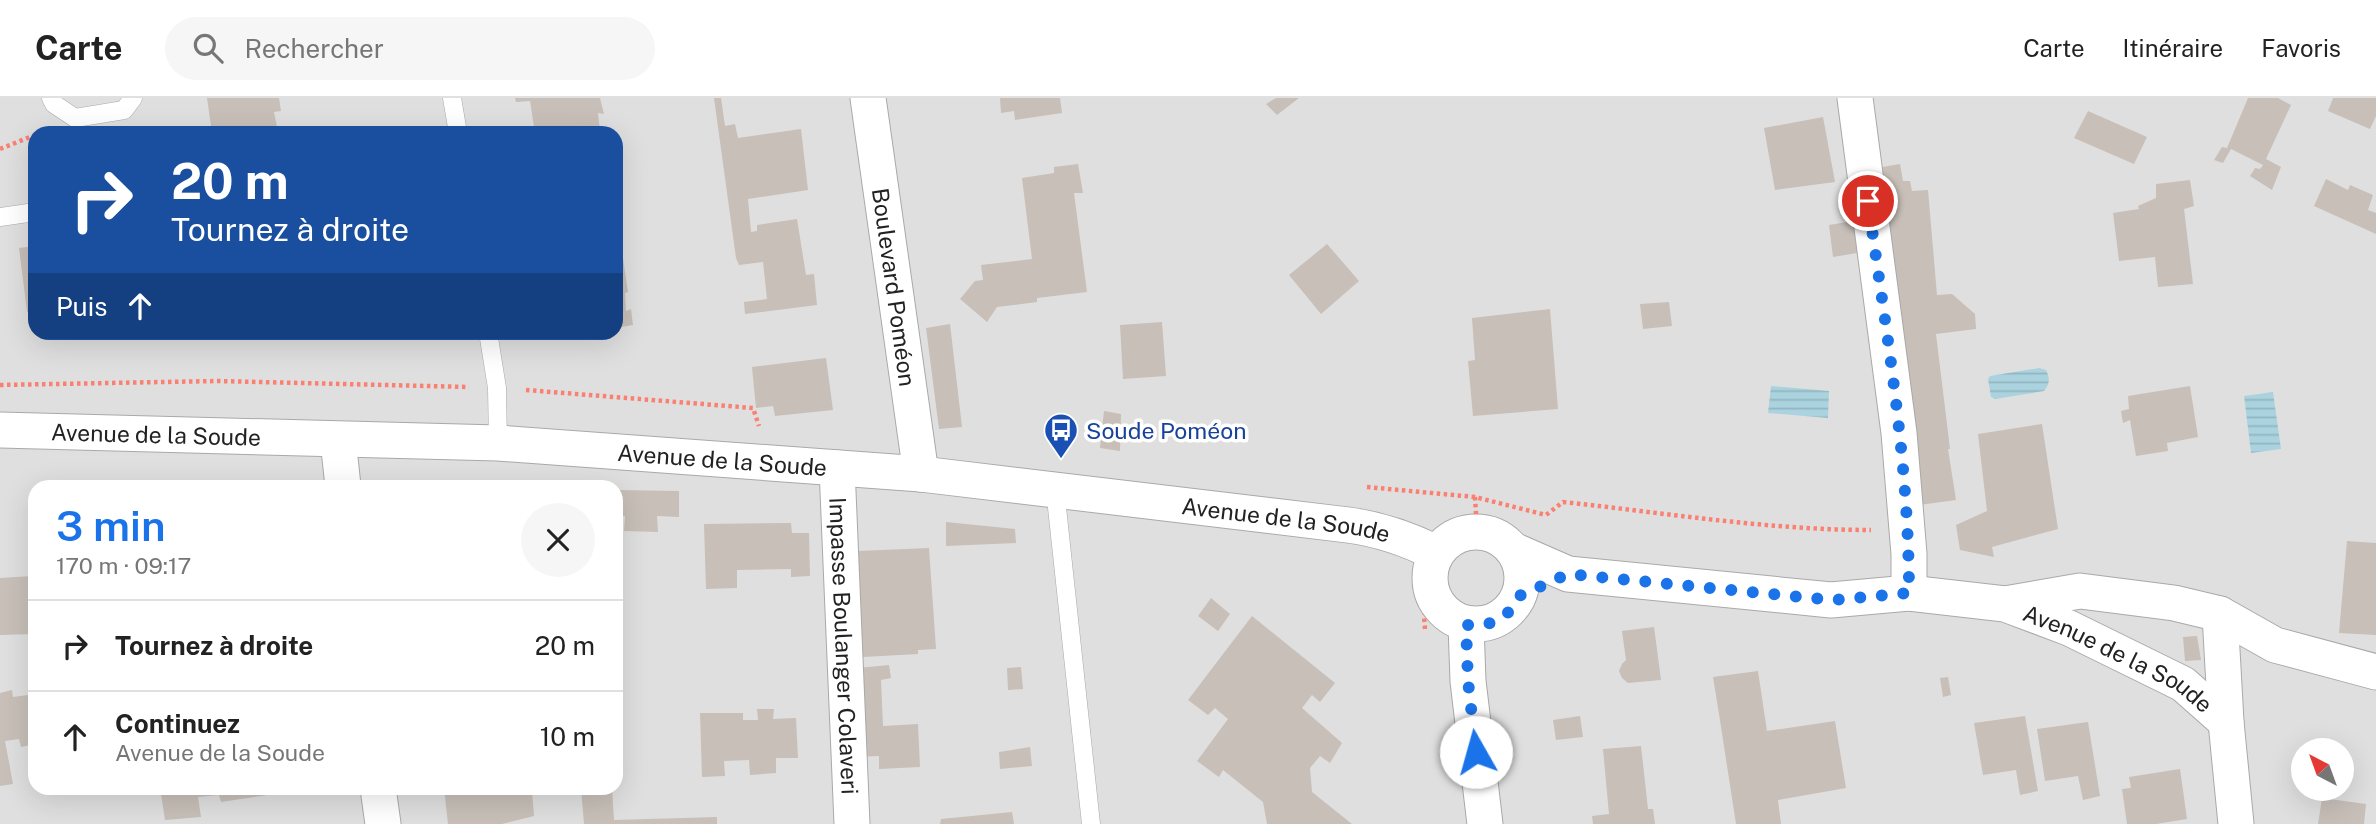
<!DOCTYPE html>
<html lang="fr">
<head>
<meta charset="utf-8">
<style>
	:root { --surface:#fff; --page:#f6f6f6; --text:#222; --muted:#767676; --line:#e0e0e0; --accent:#1a73e8 }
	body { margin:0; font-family:"Public Sans",sans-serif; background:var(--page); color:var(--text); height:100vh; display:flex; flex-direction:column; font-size:26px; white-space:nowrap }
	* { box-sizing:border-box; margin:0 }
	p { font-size:23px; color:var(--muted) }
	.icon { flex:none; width:38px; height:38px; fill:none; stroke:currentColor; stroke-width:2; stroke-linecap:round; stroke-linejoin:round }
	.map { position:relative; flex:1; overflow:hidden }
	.side { position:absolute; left:28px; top:382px; width:595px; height:315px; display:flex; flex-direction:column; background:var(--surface); border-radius:21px; box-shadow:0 7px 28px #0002 }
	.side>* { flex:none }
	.top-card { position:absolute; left:28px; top:28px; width:595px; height:214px; border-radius:21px; box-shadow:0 7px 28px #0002; background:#1a4fa0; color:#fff; overflow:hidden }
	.needle { width:46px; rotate:319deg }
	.controls { position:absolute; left:2291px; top:640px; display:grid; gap:14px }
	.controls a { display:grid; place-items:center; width:63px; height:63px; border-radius:50%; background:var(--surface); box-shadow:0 7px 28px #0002; font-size:35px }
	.pin { position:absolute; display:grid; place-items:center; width:60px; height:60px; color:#fff; margin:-30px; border:4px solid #fff; border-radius:50%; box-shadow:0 2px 7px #0007 }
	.me { position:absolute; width:77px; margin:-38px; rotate:353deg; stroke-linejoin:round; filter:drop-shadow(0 0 5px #0008) }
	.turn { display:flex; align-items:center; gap:24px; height:147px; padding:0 28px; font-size:32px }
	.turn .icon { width:91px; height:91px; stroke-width:2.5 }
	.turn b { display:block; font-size:49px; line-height:60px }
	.then { display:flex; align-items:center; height:66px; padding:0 28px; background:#0003; gap:14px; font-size:26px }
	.round { display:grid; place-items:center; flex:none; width:74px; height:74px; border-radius:37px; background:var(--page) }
	.overview { display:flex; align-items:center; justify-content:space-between; height:119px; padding:0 28px }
	h1 { font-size:42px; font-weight:600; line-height:52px; color:var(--accent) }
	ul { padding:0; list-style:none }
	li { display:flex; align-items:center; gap:21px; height:91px; padding:0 28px; border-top:2px solid var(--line) }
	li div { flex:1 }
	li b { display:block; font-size:26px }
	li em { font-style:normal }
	header { display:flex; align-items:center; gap:42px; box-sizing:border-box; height:98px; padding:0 35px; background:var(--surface); border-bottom:2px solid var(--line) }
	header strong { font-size:33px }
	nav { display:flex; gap:38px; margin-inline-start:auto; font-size:24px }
	.search { width:490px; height:63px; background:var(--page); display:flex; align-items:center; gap:18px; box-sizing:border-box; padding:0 24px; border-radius:38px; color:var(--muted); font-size:26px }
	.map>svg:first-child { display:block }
	.residential { fill:#e0dfdf; fill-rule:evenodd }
	.water { fill:url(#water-rules) }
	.building { fill:#c7bfb8 }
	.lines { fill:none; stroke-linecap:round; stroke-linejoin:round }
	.lane-casing { stroke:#a9a9a9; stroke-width:19 }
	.street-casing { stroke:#a9a9a9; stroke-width:37 }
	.path { stroke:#fa8072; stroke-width:4.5; stroke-dasharray:3.5 3.5; stroke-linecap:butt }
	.lane { stroke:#fff; stroke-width:18 }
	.street { stroke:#fff; stroke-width:35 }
	.route { stroke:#1a73e8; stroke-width:12; stroke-dasharray:0 21.6 }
	.labels { text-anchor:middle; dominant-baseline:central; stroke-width:7; stroke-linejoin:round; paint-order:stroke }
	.street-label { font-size:23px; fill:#222; stroke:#fff }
	.transit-label { font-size:23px; fill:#164399; stroke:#fff; text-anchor:start }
</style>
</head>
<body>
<header>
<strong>Carte</strong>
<div class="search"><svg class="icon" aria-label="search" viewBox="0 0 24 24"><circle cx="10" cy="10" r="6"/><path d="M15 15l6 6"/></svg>Rechercher</div>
<nav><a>Carte</a><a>Itinéraire</a><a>Favoris</a></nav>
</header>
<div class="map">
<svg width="2376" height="726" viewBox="0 0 2376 726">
	<defs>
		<pattern id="water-rules" width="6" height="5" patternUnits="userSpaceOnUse" patternTransform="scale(1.75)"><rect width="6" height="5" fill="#aad3df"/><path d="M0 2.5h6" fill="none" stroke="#92b5bf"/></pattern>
	</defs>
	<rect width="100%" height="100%" fill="#f2efe9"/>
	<!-- residential -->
	<path class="residential" d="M0 0H2376V726H0ZM35 35H616V234H35ZM35 388H616V690H35ZM2303 653H2342V691H2303Z"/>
	<!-- water -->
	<g class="water">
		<path d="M2039 270 2046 272C2050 281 2050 285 2044 293L1995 301 1991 299 1988 281 1990 278Z"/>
		<path d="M1771 288 1829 293 1828 320 1768 315Z"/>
		<path d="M2273 294 2281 351 2251 355 2244 298Z"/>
	</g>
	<!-- building -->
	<g class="building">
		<path d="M207 0H279L281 13 274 14 277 29 233 35H212Z"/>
		<path d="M515 0H600L604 16 598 15 600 33 605 32 606 35H535L530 3 516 4Z"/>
		<path d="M714 0H721L725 28 735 26 738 40 801 31 808 92 748 101 751 134 757 133V127L797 121 806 177 814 176 817 207 745 216 744 204 767 201 763 164 739 167 736 160Z"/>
		<path d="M1000 0H1060L1062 15 1015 22 1014 13 1001 15Z"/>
		<path d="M1276 0H1299L1277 17 1266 6Z"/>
		<path d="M2248 0H2278L2291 7 2266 61 2281 69 2272 92 2250 78 2255 70 2260 71 2263 67 2231 51 2223 65 2214 62 2222 49 2227 50Z"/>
		<path d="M2333 0H2376V18L2370 31 2328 13Z"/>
		<path d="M2088 13 2147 39 2134 66 2074 40Z"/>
		<path d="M1823 19 1835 84 1775 92 1764 30Z"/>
		<path d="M1078 66 1083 95H1074L1087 194 1037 200V204L997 209 987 224 960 201 975 183 983 182 981 167 1032 161 1022 80 1054 75V69Z"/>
		<path d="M1900 66 1903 83H1910L1912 93 1928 92 1937 197 1952 196 1975 216 1976 231 1936 236 1950 351H1948L1956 402 1919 407 1877 70Z"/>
		<path d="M2326 81 2348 92 2350 87 2373 97 2368 112 2376 115V136L2314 108Z"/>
		<path d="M2190 82 2194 108 2184 111 2193 186 2158 189 2155 159 2119 163 2113 115 2139 111 2138 108 2156 100V86Z"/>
		<path d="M1853 123 1857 155 1833 159 1829 127Z"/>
		<path d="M616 133H619L628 194 625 195 626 213 631 211 633 227 616 230Z"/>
		<path d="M1327 146 1359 183 1321 216 1289 177Z"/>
		<path d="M35 148V214H27L19 150Z"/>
		<path d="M1669 204 1672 228 1643 231 1640 206Z"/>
		<path d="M1550 211 1558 311 1473 318 1468 263 1475 262 1472 220Z"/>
		<path d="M1162 224 1166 278 1123 281 1120 227Z"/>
		<path d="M950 226 962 329 939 331 926 230Z"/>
		<path d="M826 260 833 312 775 318 773 308 756 310 752 269Z"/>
		<path d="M2190 288 2198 339 2167 345 2168 353 2136 358 2130 322 2123 325 2121 313 2129 311 2128 298Z"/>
		<path d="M1104 313 1121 316 1120 353 1100 350Z"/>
		<path d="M2042 326 2058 431 1992 449 1994 459 1960 452 1956 427 1987 413 1978 336Z"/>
		<path d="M617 392 679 393V419L657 418 658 434 624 433 625 418H616Z"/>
		<path d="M946 424 1015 431 1016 445 946 448Z"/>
		<path d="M791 425 792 435H809L810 478 791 479V471L737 472V490L706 491 704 426Z"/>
		<path d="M2347 443 2376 445V537L2339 535Z"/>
		<path d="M929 450 936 551 918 552V556L863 559 858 453Z"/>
		<path d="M32 478 35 536 0 537V480Z"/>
		<path d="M1211 500 1230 516 1218 533 1198 518Z"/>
		<path d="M1252 518 1335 585 1320 604 1312 597 1302 610 1342 645 1330 665 1320 658 1310 670 1312 694 1352 726H1267L1263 704 1223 672 1219 679 1197 663 1228 621 1215 610 1208 617 1188 602Z"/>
		<path d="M1654 529 1661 582 1628 585 1622 580 1619 573 1622 566 1626 562 1622 533Z"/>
		<path d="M2197 538 2201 562 2185 563 2183 539Z"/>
		<path d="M889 567 891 580 881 582 883 628 918 626 920 669 879 671V658L855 659 848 571Z"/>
		<path d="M1021 569 1023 591 1008 592 1007 570Z"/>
		<path d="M1758 573 1767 633 1835 623 1846 690 1778 702 1781 726H1736L1719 616 1713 579Z"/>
		<path d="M1948 579 1951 597 1943 599 1940 580Z"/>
		<path d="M12 592 13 599 35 596V646L21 649 19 641 5 643 13 686 0 688V595Z"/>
		<path d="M757 611H774L773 621 796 620 798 660H776V675L750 677 749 662 724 663 725 678 702 679 700 615H743V622H758Z"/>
		<path d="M1580 618 1583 639 1556 642 1553 622Z"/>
		<path d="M2025 618 2038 693 2020 697 2016 672 1983 677 1974 625Z"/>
		<path d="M2088 624 2100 698 2083 702 2078 678 2045 683 2037 631Z"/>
		<path d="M1641 648 1648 711H1653L1655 726H1593L1592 718 1609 716 1603 651Z"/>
		<path d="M1030 649 1032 668 1000 671 999 654Z"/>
		<path d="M2180 671 2187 721 2156 726H2127L2122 691 2131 690 2129 679Z"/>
		<path d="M160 690H273L274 696 221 704 219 697 198 699 201 719 165 722Z"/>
		<path d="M444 690H523V694L532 693 534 718 502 726H448Z"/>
		<path d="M581 690H612L614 722 717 719V726H584Z"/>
		<path d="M2322 700 2366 706 2364 726H2318Z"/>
		<path d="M1012 714 1014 726H940L941 721Z"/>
	</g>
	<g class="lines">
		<!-- lane casing -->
		<g class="lane-casing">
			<g id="lane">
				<path d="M51 0 54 6 75 20 124 12 133 0"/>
				<path d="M452 0 458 35"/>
				<path d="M0 119 35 114"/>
				<path d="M488 234 497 290 498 345"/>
				<path d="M1055 391 1091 726"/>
			</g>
		</g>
		<!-- street casing -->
		<g class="street-casing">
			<g id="street">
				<path id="s1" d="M868 0 921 376"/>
				<path d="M1855 0 1899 335 1909 456V495"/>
				<path id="s2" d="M0 332 498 345 921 376 1348 427C1379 431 1408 441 1436 455"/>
				<path d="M338 342 343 388"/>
				<path id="s3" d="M837 370 852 726"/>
				<circle cx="1476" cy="480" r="46"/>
				<path id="s4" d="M1513 452 1568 476 1831 502 1909 495 2005 506 2069 530 2183 586 2226 624"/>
				<path d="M2005 506 2080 493 2174 505 2220 516 2275 547 2376 574"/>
				<path d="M2220 516 2226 624 2236 726"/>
				<path d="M1466 527 1468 583 1485 726"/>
				<path d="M378 690 383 726"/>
			</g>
		</g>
		<!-- path -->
		<g class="path">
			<path d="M0 51 35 37"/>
			<path d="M0 287 217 283 469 289"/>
			<path d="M526 292 753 310 759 328"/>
			<path d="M1367 389 1475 399 1546 417 1563 404C1666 415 1768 432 1871 432"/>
			<path d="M1475 399 1477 433"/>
			<path d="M1425 531 1424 518 1432 499"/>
		</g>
		<!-- lane -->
		<use href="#lane" class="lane"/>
		<!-- street -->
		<use href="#street" class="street"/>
	</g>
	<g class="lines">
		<!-- route -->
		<path class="route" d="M1476 654 1468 583 1466 527 1488 526 1507 516 1519 498 1568 476 1832 502 1909 495C1909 363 1886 233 1868 103"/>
	</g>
	<!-- icons -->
	<defs>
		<g id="bus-pin" transform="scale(1.75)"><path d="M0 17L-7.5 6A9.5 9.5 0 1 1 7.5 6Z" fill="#1a4fb4" stroke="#fff"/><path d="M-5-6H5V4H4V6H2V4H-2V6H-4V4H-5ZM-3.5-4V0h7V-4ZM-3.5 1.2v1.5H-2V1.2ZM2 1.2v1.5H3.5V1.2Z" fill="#fff"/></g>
	</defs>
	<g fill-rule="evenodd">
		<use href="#bus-pin" x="1061" y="332"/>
	</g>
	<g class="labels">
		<!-- street labels -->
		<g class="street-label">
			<text stroke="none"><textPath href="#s1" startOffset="191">Boulevard Poméon</textPath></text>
			<text stroke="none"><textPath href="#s2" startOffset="156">Avenue de la Soude</textPath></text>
			<text stroke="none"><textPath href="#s2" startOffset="723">Avenue de la Soude</textPath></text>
			<text stroke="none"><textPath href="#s2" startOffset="1290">Avenue de la Soude</textPath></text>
			<text stroke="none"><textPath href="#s3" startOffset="178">Impasse Boulanger Colaveri</textPath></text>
			<text stroke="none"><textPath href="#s4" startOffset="625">Avenue de la Soude</textPath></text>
		</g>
		<!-- transit labels -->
		<g class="transit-label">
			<text x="1086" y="332">Soude Poméon</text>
		</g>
	</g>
</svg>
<div class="controls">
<a><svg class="needle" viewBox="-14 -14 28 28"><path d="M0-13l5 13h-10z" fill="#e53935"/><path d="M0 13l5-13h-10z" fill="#767676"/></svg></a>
</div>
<div class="pin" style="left:1868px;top:103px;background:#d93025"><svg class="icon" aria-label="arrive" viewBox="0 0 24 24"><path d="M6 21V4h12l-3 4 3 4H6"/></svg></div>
<svg class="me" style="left:1476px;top:654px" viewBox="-20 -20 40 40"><circle r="19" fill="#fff"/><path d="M0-13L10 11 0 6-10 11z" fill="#1a73e8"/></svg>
<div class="top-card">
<div class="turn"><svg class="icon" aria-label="right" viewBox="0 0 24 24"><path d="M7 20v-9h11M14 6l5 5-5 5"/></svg><div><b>20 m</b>Tournez à droite</div></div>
<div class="then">Puis<svg class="icon" aria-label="ahead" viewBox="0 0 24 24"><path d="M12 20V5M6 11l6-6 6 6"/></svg></div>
</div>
<section class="side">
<div class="overview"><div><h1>3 min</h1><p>170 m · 09:17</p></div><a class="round"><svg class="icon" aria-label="close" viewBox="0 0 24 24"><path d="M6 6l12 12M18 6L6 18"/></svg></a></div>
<ul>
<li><svg class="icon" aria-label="right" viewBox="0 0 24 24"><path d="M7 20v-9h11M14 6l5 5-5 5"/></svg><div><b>Tournez à droite</b></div><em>20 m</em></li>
<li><svg class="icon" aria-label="ahead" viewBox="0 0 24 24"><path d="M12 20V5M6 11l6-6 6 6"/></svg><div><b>Continuez</b><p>Avenue de la Soude</p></div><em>10 m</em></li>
</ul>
</section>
</div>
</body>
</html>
